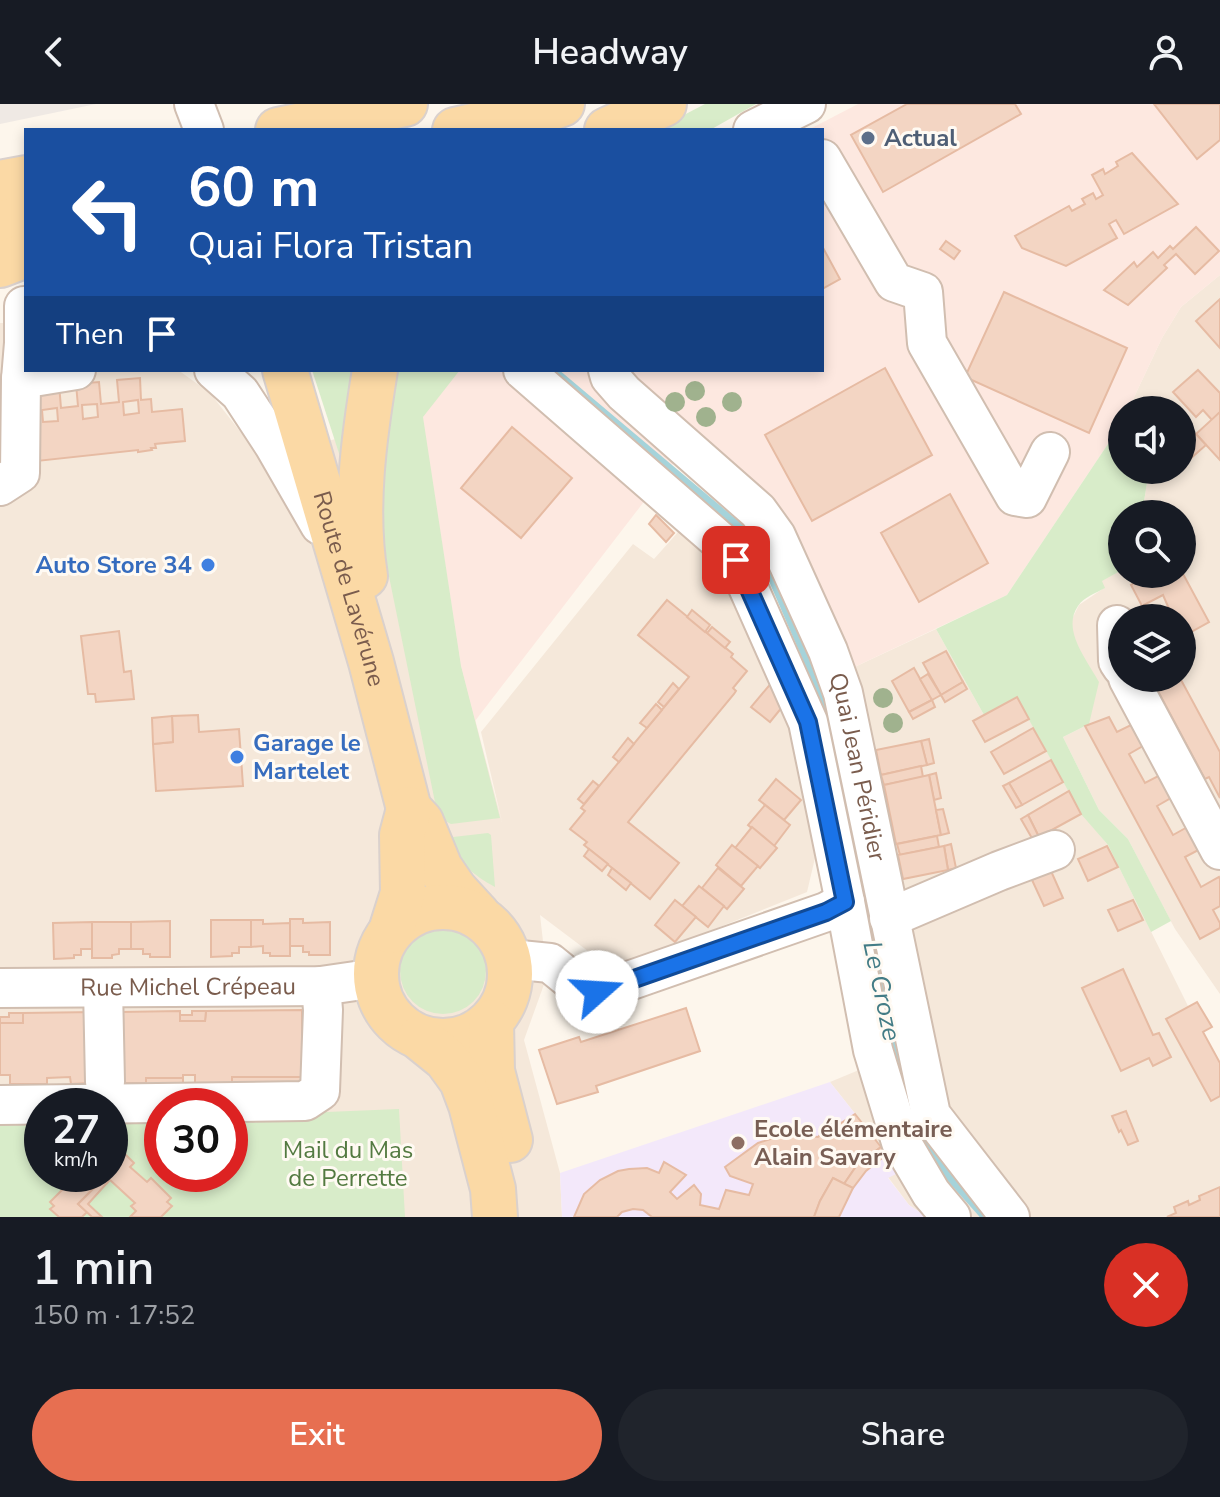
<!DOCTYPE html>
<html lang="en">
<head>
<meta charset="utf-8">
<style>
	:root { --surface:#171b24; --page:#20242c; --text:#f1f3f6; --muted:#9ea1a6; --accent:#e76f51 }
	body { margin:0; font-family:"Nunito Sans",sans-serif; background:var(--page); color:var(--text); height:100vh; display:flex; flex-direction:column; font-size:30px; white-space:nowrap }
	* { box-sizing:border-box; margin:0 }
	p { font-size:26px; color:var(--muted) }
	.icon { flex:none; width:44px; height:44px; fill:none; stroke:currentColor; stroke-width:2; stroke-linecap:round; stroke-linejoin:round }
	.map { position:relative; height:1113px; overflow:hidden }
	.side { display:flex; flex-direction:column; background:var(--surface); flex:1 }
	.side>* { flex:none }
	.banner { position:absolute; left:24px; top:24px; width:800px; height:244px; border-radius:0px; box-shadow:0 4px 12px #0003; background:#1a4fa0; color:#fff; overflow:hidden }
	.buttons { position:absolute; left:1108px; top:292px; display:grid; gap:16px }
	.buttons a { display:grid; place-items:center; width:88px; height:88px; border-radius:50%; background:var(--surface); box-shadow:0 4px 12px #0003; font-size:40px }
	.speed { position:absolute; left:24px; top:984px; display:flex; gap:16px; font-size:40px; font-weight:700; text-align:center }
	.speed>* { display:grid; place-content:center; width:104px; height:104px; border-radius:50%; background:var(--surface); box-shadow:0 4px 12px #0003; line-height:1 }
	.speed small { font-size:20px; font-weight:400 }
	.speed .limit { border:12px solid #d22; background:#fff; color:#111 }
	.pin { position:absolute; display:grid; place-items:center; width:68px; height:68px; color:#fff; margin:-34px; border-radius:16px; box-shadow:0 4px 12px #0006 }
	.me { position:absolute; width:88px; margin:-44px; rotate:71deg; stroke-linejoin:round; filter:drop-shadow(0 0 6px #0008) }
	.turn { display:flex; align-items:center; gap:28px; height:168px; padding:0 32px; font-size:36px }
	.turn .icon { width:104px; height:104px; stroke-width:2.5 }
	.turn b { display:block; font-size:56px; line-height:68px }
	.then { display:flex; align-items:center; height:76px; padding:0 32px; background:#0003; gap:16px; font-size:30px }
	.round { display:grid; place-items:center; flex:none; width:84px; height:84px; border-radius:42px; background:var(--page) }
	.summary { display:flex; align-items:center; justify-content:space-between; height:136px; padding:0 32px }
	h1 { font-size:48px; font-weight:600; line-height:60px }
	.action { display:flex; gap:16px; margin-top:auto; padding:16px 32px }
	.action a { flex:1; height:92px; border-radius:48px; background:var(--accent); color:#fff; font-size:32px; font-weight:600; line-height:92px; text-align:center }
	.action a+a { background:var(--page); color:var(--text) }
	header { display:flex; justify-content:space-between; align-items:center; height:104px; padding:0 32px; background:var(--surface); font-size:36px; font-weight:600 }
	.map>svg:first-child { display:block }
	.residential { fill:#f5e8da; fill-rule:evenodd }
	.commercial { fill:#fde8e0 }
	.industrial { fill:#efe9e4 }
	.education { fill:#f3e8fa }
	.green { fill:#d8ecc9 }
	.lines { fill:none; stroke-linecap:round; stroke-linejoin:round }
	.stream { stroke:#a5d3da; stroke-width:8 }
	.building { fill:#f3d5c3; stroke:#e6bba3; stroke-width:2; fill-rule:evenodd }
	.minor-casing { stroke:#d1beb0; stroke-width:42 }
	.major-casing { stroke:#dad1cd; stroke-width:48 }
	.minor { stroke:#fff; stroke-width:38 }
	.major { stroke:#fbd9a5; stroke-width:44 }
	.tree { fill:#a0b28e }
	.route-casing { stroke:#114b97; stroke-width:20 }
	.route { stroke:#1a73e8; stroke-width:14 }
	.service-dot { fill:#5c6f8a; stroke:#fffaf3; stroke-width:3 }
	.shop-dot { fill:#3f7fe0; stroke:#fffaf3; stroke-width:3 }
	.education-dot { fill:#8d6e63; stroke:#fffaf3; stroke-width:3 }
	.labels { text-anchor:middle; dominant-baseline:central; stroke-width:6; stroke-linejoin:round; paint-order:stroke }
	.service-label { font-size:24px; font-weight:bold; fill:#4e5e75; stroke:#fffaf3; text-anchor:start }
	.shop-label { font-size:24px; font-weight:bold; fill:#366cbe; stroke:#fffaf3; text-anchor:end }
	.street-label { font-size:24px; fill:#7a5c4d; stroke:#fffaf3 }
	.education-label { font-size:24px; font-weight:bold; fill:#785e54; stroke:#fffaf3; text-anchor:start }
	.park-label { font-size:24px; fill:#537a41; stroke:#fffaf3 }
	.water-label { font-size:26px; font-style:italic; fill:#437c86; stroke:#fffaf3 }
</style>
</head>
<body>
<header><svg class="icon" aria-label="back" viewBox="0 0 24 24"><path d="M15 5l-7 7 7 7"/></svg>Headway<svg class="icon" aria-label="person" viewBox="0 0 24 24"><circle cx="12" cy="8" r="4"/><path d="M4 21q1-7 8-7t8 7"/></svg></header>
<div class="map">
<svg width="1220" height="1113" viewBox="0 0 1220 1113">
	<rect width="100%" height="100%" fill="#fdf6ec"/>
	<!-- residential -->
	<g class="residential">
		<path d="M1220 171V890L1175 825 1128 735 1099 706 1063 633 1089 620 1072 523V515L1079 501 1104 484 1101 477 1122 466V470H1182V410H1142L1149 366H1182V306H1128L1162 234 1181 203ZM1122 514H1182V574H1122Z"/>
		<path d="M0 219H17L26 266H178L210 289 261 354 422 313 461 562 502 718 481 628 633 440 654 455 679 427 720 460 784 591 815 754 807 788 613 866 540 811 547 872 524 936 560 1069 562 1113H0ZM42 1002H110V1070H42ZM162 1002H230V1070H162Z"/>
		<path d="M936 525 984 611 1017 593 1082 710 1108 741 1188 902 1198 898 1211 923 1203 928 1220 958V1113H927L909 1101 888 1073 887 1050 830 978 859 966 831 831 863 820 904 775 846 567Z"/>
	</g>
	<!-- commercial -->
	<path class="commercial" d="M858 0H1220V171L1181 203 1162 234 1128 306H1122V319L1007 491 846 567 693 334 475 617 461 562 422 313 460 266H822V26H808Z"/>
	<!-- industrial -->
	<path class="industrial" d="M0 0H96L0 20Z"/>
	<!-- education -->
	<path class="education" d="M830 978 887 1050 898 1069 888 1074 909 1101 927 1113H562L560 1069Z"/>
	<!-- green -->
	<g class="green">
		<path d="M705 0H756L710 26H655Z"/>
		<path d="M312 266H364L346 371Z"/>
		<path d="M389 266H460L423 313 461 562 500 714 451 720 438 713 382 438 380 302Z"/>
		<path d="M1122 319V366H1149L1142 410H1122V466L1102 477 1105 484C1096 489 1084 493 1078 502 1061 526 1088 557 1099 578L1089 620 1063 633 1099 706 1128 735 1171 817 1151 828 1108 741 1081 710 1017 594 984 611 936 525 1007 491Z"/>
		<path d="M488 729 491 731 495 783C476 773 455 757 450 735L453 733Z"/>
		<circle cx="443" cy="867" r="43"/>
		<path d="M399 1005 405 1113H0V1021L42 1019V1070H110V1017L162 1015V1070H230V1012Z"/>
	</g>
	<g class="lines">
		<!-- stream -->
		<g class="stream">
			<path d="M553 266 756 437 820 586 826 617"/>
			<path d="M857 764 899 970"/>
			<path d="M914 1017C928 1054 960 1084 985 1113"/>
		</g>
	</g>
	<!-- building -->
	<g class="building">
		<path d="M907 0H1015L1021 10 883 88 851 31Z"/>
		<path d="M1154 0H1220V36L1197 55Z"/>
		<path d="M1132 49 1178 100 1124 130 1116 116 1109 120 1117 134 1066 162 1022 144 1015 132 1069 102 1072 107 1085 100 1082 95 1093 89 1096 95 1103 91 1092 71 1103 65 1105 70 1118 62 1116 58Z"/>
		<path d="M1196 123 1219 147 1195 170 1176 150 1164 161 1167 164 1128 201 1104 186 1134 158 1137 163 1153 148 1158 154 1170 142 1173 145Z"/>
		<path d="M946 137 960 147 954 155 940 145Z"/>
		<path d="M822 142 840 175 822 185Z"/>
		<path d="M1004 188 1127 244 1089 329 965 273Z"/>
		<path d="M1220 195V244L1196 217Z"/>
		<path d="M885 264 932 351 812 417 765 331Z"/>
		<path d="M1198 266 1220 289V308L1212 316 1203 306 1196 313 1173 288Z"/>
		<path d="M140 274 141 296 151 295 152 308 182 305 185 337 155 340 156 344H151L152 346 138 348V346L37 357 36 283 59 280 61 304 78 302 76 280 99 278 101 300 119 298 117 276ZM138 296 139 309 124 311 123 298ZM97 300 98 313 83 315 82 301ZM57 304 58 317 43 318 42 306Z"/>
		<path d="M1220 308V356L1196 330Z"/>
		<path d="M512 323 572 374 521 434 461 384Z"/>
		<path d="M1196 330 1206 341 1189 356 1182 343Z"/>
		<path d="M950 390 988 459 919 498 881 429Z"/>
		<path d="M656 411 674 429 666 438 649 420Z"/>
		<path d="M1182 468 1209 518 1182 533V514H1173L1163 491 1142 502 1131 481 1150 470H1182Z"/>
		<path d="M667 496 733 550 731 553 747 567 733 584 736 587 734 590 628 718 679 759 650 795 584 741 587 738 570 725 585 707 581 704 689 573 638 531Z"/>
		<path d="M692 506 710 521 705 528 687 513Z"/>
		<path d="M712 523 730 538 725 544 707 529Z"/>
		<path d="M119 527 124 568 131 567 134 595 96 598 95 590H88L81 532Z"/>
		<path d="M946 547 963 578 941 591 923 559Z"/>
		<path d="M914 564 932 596 909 608 892 577Z"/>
		<path d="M928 570 941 591 932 596 920 575Z"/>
		<path d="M1151 574H1180L1220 648V694L1209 673 1205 675Z"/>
		<path d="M773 577 783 602 770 618 751 603Z"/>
		<path d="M963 578 967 585 945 598 941 591Z"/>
		<path d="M673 579 679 585 664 603 658 598Z"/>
		<path d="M1017 593 1029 615 985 638 973 617Z"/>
		<path d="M932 596 935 603 913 615 909 608Z"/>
		<path d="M656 600 662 606 647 624 640 619Z"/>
		<path d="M198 611 199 628 239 625 243 682 156 687 153 640 173 638 172 612Z"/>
		<path d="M172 612 173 638 153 640 152 614Z"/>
		<path d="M1109 613 1117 628 1137 618 1148 639 1129 650 1145 679 1164 669 1176 691 1157 702 1173 731 1191 721 1204 743 1185 753 1201 783 1219 773 1220 775V802L1213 806 1220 819V824L1200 835 1085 622Z"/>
		<path d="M1033 624 1046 647 1004 670 991 648Z"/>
		<path d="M628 634 634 640 619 658 613 653Z"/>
		<path d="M929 635 934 659 927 661 921 637Z"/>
		<path d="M921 637 927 661 881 671 876 646Z"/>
		<path d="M1051 656 1063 678 1022 701 1009 679Z"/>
		<path d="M921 662 923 673 884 681 881 671Z"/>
		<path d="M936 669 941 694 934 696 929 671Z"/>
		<path d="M929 671 941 731 896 740 884 681Z"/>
		<path d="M776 675 801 696 784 716 759 696Z"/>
		<path d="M593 677 599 682 584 700 578 695Z"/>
		<path d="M1009 679 1022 701 1016 704 1003 682Z"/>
		<path d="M1069 687 1081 710 1039 733 1028 711Z"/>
		<path d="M765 701 790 721 774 742 748 721Z"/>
		<path d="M943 705 949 729 941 731 936 706Z"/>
		<path d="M1028 711 1039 733 1033 736 1021 715Z"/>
		<path d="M752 723 777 744 760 764 735 744Z"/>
		<path d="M937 732 939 743 900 751 897 740Z"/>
		<path d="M951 740 956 764 948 766 944 742Z"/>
		<path d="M732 741 758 762 741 782 716 761Z"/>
		<path d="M944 742 948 766 903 775 898 751Z"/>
		<path d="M1107 742 1118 763 1088 777 1078 755Z"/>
		<path d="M589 745 608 760 602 767 584 752Z"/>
		<path d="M612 764 631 779 626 786 608 771Z"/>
		<path d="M718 764 744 785 727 805 702 784Z"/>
		<path d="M1051 767 1063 794 1044 802 1032 776Z"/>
		<path d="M699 782 724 802 708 823 682 802Z"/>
		<path d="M675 796 696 813 675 838 655 821Z"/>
		<path d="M1133 796 1143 816 1118 827 1108 806Z"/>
		<path d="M290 815H303V819L330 818V851H309V848H303V842H290Z"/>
		<path d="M211 816H251V843H239V849H232V852L211 853Z"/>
		<path d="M251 816H263V820L290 819V852H270V849H263V842L251 843Z"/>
		<path d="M170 817V853H150V850H143V845H131V818Z"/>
		<path d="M92 818H131V845H119V850L112 851V854H92Z"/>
		<path d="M92 818V845H81V851H74V854L54 855 53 819Z"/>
		<path d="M1123 865 1153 931 1159 929 1171 953 1153 962 1149 954 1121 967 1082 884Z"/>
		<path d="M1197 898 1212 923 1203 928 1220 959V992L1211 997 1166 915Z"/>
		<path d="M686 904 700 947 596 982 598 988 557 1000 539 946 579 933 581 938Z"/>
		<path d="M302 906V973H232V979H195V971H183V974H146V979H126L121 975 120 908 180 907V917H205L206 907Z"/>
		<path d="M192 907H206L205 917H180V911H192Z"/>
		<path d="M96 908 91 979 71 980 70 973 47 974V980H10V971H0V919H23V909Z"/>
		<path d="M9 909H23V919H0V913H9Z"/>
		<path d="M232 973H302L300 981 213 979H232Z"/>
		<rect x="146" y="974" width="37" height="9"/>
		<path d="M1126 1007 1138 1037 1128 1041 1121 1026 1119 1028 1112 1012Z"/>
		<path d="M855 1010 881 1043 857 1061 844 1080 833 1074 820 1097 814 1113H652L643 1106 633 1105 622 1108 617 1113H574L584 1090 600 1076 618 1067 629 1065 647 1064 659 1069 664 1058 686 1071 670 1088 677 1095 694 1081 701 1090 700 1101 719 1105 726 1086 749 1091 753 1080 730 1072 725 1063 758 1039 786 1030 818 1033 836 1015 841 1019Z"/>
		<path d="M114 1039 134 1059 130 1063 147 1078 151 1074 171 1094 167 1098 172 1102 161 1113H130L136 1107 131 1102 135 1099 110 1076 107 1079 103 1075 78 1100 87 1108 82 1113H59L50 1105 54 1102 50 1098 70 1078 72 1080 82 1070H110V1043Z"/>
		<path d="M881 1043 887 1050 866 1067 853 1084 844 1080 857 1061Z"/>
		<path d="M833 1074 853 1084 839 1113H814L820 1097Z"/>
		<path d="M103 1075 107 1079 88 1100 102 1113H92L78 1100Z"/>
		<path d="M1220 1083V1113H1167L1176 1109 1174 1103 1188 1097 1189 1101 1200 1096 1199 1092Z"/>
	</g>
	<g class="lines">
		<!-- minor casing -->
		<g class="minor-casing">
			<g id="minor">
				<path d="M194 0 204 26"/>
				<path d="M753 26 806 0"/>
				<path d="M822 55 894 178 923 188 927 239 1015 392 1027 394 1050 348"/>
				<path d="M214 266 240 289 274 341 320 421"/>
				<path d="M523 266 730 446 736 456 808 618 845 798 873 946 901 1038 931 1089 951 1113"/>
				<path id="s1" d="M608 266 610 273 624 289 758 407 776 432 828 547 843 589 931 1011 1010 1113"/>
				<path d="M21 275 24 239V202"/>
				<path d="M0 382 20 369 21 275 76 266"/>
				<path d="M1117 521 1118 557 1122 563"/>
				<path d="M1128 574 1220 746"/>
				<path d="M889 814 999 767 1055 746"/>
				<path d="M510 855 550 859 582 885 597 888 826 808 845 798"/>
				<path id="s2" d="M0 884 321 882 376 874"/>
				<path d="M103 884 105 978"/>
				<path d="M0 1001 305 997 320 987 323 906 321 882"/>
			</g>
		</g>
		<!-- major casing -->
		<g class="major-casing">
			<g id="major">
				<path d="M278 26 405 0"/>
				<path d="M455 26 548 5 562 0"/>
				<path d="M607 26 664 0"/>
				<path d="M0 79 26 74"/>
				<path d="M0 119 26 114"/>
				<path d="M0 161 26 151"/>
				<path id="s3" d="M285 266 371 558 409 705 421 718 440 764 455 786 478 811"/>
				<path d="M365 472C354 404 364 333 375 266"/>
				<circle cx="443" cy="870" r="67"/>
				<path d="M391 827 403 789 402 731 409 705"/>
				<path d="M491 918 492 967 510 1036"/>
				<path d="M420 934 446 955 462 977 471 1001 493 1085 495 1113"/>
			</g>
		</g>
		<!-- minor -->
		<use href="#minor" class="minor"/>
		<!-- major -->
		<use href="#major" class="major"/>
	</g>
	<!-- trees -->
	<g class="tree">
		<circle cx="695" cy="287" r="10"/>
		<circle cx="675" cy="298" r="10"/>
		<circle cx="732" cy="298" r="10"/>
		<circle cx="706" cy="313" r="10"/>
		<circle cx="883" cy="594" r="10"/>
		<circle cx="893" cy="619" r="10"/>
	</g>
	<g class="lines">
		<!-- route casing -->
		<g class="route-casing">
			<path id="route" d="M597 888 826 808 845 798 808 618 736 456"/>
		</g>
		<!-- route -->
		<use href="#route" class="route"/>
	</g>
	<!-- markers -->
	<circle class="service-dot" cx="868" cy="34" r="8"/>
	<g class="shop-dot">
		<circle cx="208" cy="461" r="8"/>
		<circle cx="237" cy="653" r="8"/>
	</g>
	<circle class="education-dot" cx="738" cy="1039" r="8"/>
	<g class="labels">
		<!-- service labels -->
		<g class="service-label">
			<text x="884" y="34">Actual</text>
		</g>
		<!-- shop labels -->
		<g class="shop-label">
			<text x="192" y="461">Auto Store 34</text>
			<text x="253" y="639" text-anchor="start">Garage le<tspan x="253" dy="28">Martelet</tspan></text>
		</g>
		<!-- street labels -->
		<g class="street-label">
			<text stroke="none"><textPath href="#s3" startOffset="228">Route de Lavérune</textPath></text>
			<text stroke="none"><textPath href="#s1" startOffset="484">Quai Jean Péridier</textPath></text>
			<text stroke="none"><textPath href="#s2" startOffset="188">Rue Michel Crépeau</textPath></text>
		</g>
		<!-- education labels -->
		<g class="education-label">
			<text x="754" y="1025">Ecole élémentaire<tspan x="754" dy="28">Alain Savary</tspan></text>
		</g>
		<!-- park labels -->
		<g class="park-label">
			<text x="348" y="1046">Mail du Mas<tspan x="348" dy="28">de Perrette</tspan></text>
		</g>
		<!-- water labels -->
		<g class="water-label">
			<text transform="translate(882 887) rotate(78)">Le Croze</text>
		</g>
	</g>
</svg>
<div class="buttons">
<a><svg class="icon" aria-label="sound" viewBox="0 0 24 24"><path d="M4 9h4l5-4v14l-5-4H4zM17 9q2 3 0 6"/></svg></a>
<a><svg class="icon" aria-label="search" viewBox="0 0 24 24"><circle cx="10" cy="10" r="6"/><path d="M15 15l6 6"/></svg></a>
<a><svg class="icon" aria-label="layers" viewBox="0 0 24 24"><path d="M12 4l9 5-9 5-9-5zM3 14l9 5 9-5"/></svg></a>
</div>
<div class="speed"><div>27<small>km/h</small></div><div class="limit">30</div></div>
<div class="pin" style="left:736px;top:456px;background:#d93025"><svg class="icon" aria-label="arrive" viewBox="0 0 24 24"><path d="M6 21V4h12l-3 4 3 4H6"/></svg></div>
<svg class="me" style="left:597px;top:888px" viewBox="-20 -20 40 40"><circle r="19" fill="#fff"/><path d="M0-13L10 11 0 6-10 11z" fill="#1a73e8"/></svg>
<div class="banner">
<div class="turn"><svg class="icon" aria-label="left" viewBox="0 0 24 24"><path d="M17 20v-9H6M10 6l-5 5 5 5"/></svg><div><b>60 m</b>Quai Flora Tristan</div></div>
<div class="then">Then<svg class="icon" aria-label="arrive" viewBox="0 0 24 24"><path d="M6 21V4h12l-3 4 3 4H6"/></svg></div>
</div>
</div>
<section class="side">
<div class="summary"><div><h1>1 min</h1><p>150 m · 17:52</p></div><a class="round" style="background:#d93025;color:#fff"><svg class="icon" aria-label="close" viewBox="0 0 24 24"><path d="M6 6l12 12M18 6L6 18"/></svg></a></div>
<div class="action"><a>Exit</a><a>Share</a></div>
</section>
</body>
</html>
